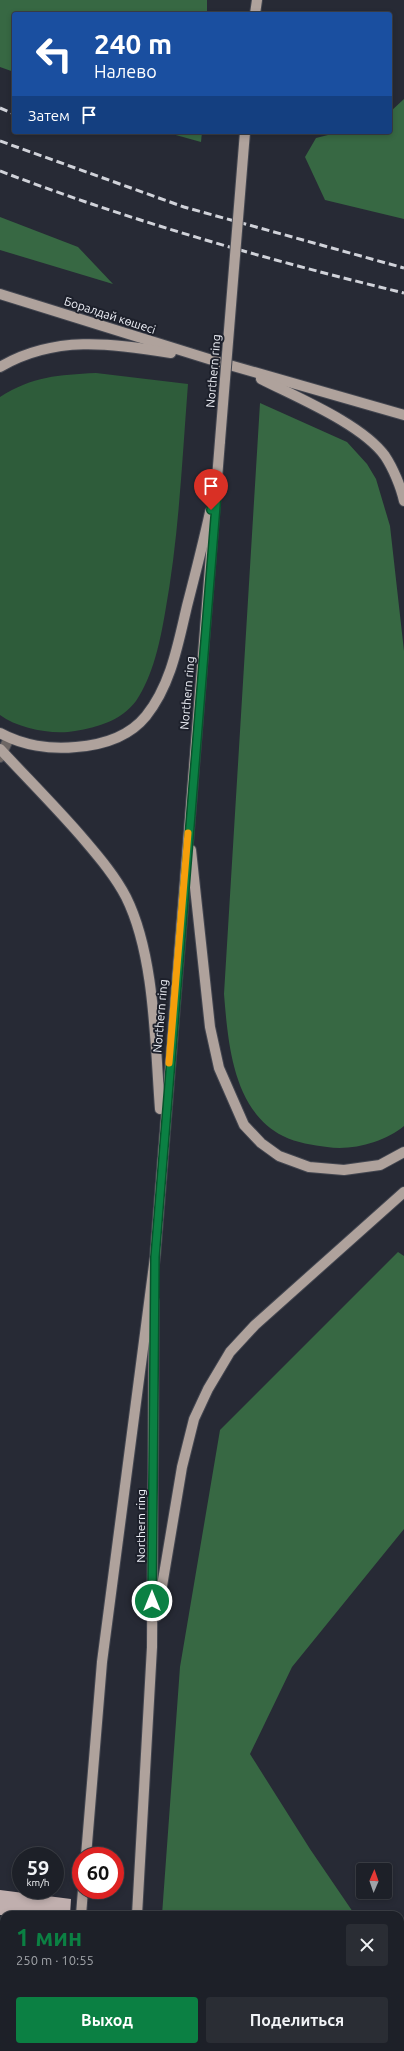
<!DOCTYPE html>
<html lang="ru">
<head>
<meta charset="utf-8">
<style>
	:root { --surface:#1d2028; --page:#2a2d34; --text:#f1f3f6; --muted:#a0a3a8; --line:#3b3e45; --accent:#0b8043 }
	body { margin:0; font-family:Ubuntu,sans-serif; background:var(--page); color:var(--text); height:100vh; display:flex; flex-direction:column; font-size:15px; white-space:nowrap }
	* { box-sizing:border-box; margin:0 }
	p { font-size:13px; color:var(--muted) }
	.icon { flex:none; width:22px; height:22px; fill:none; stroke:currentColor; stroke-width:2; stroke-linecap:round; stroke-linejoin:round }
	.map { position:relative; flex:1; overflow:hidden }
	.drawer { position:absolute; left:0px; top:1911px; width:404px; height:140px; display:flex; flex-direction:column; background:var(--surface); border-radius:12px 12px 0 0; box-shadow:0 2px 6px #0003,0 0 0 1px var(--line) }
	.drawer>* { flex:none }
	.guide { position:absolute; left:12px; top:12px; width:380px; height:122px; border-radius:4px; box-shadow:0 2px 6px #0003,0 0 0 1px var(--line); background:#1a4fa0; color:#fff; overflow:hidden }
	.needle { width:26px; rotate:2deg }
	.tools { position:absolute; left:356px; top:1863px; display:grid; gap:8px }
	.tools a { display:grid; place-items:center; width:36px; height:36px; border-radius:4px; background:var(--surface); box-shadow:0 2px 6px #0003,0 0 0 1px var(--line); font-size:20px }
	.speed { position:absolute; left:12px; top:1847px; display:flex; gap:8px; font-size:20px; font-weight:700; text-align:center }
	.speed>* { display:grid; place-content:center; width:52px; height:52px; border-radius:50%; background:var(--surface); box-shadow:0 2px 6px #0003,0 0 0 1px var(--line); line-height:1 }
	.speed small { font-size:10px; font-weight:400 }
	.speed .limit { border:6px solid #d22; background:#fff; color:#111 }
	.pin { position:absolute; display:grid; place-items:center; width:34px; height:34px; color:#fff; margin:-41px -17px; border-radius:50% 50% 50% 0; rotate:-45deg; box-shadow:0 0 4px #0007 }
	.pin .icon { rotate:45deg }
	.me { position:absolute; width:44px; margin:-22px; rotate:0deg; stroke-linejoin:round; filter:drop-shadow(0 0 3px #0008) }
	.turn { display:flex; align-items:center; gap:14px; height:84px; padding:0 16px; font-size:18px }
	.turn .icon { width:52px; height:52px; stroke-width:2.5 }
	.turn b { display:block; font-size:28px; line-height:34px }
	.then { display:flex; align-items:center; height:38px; padding:0 16px; background:#0003; gap:8px; font-size:15px }
	.round { display:grid; place-items:center; flex:none; width:42px; height:42px; border-radius:4px; background:var(--page) }
	.head { display:flex; align-items:center; justify-content:space-between; height:68px; padding:0 16px }
	h1 { font-size:24px; font-weight:700; line-height:30px; color:var(--accent) }
	.action { display:flex; gap:8px; margin-top:auto; padding:8px 16px }
	.action a { flex:1; height:46px; border-radius:4px; background:var(--accent); color:#fff; font-size:16px; font-weight:700; line-height:46px; text-align:center }
	.action a+a { background:var(--page); color:var(--text) }
	.map>svg:first-child { display:block }
	.green { fill:#2e5c3a }
	.forest { fill:#376843 }
	.building { fill:#c0afae }
	.lines { fill:none; stroke-linecap:round; stroke-linejoin:round }
	.lane-casing { stroke:#434650; stroke-width:12 }
	.street-casing { stroke:#434650; stroke-width:12 }
	.primary-casing { stroke:#434650; stroke-width:12 }
	.lane { stroke:#6d6664; stroke-width:10 }
	.street { stroke:#6d6664; stroke-width:10 }
	.primary { stroke:#afa29c; stroke-width:10 }
	.rail { stroke:#d0d2d9; stroke-width:3; stroke-dasharray:8 4; stroke-linecap:butt }
	.primary-bridge-casing { stroke:#434650; stroke-width:12; stroke-linecap:butt }
	.primary-bridge { stroke:#afa29c; stroke-width:10 }
	.route-casing { stroke:#07532c; stroke-width:10 }
	.route { stroke:#0b8043; stroke-width:7 }
	.slow { stroke:#f59e0b; stroke-width:7 }
	.labels { text-anchor:middle; dominant-baseline:central; stroke-width:4; stroke-linejoin:round; paint-order:stroke }
	.street-label { font-size:12px; fill:#eff1f8; stroke:#1d202b }
</style>
</head>
<body>
<div class="map">
<svg width="404" height="2051" viewBox="0 0 404 2051">
	<rect width="100%" height="100%" fill="#272a35"/>
	<!-- green -->
	<path class="green" d="M96 373 188 384C182 460 179 537 165 613 160 642 153 676 136 701 121 721 98 727 75 731 53 735 19 729 0 715V397C33 376 58 375 96 373Z"/>
	<!-- forest -->
	<g class="forest">
		<path d="M0 0H207V14H14V72L0 67Z"/>
		<path d="M404 99V219L325 200 305 157 316 138 340 132H390V112Z"/>
		<path d="M165 132H202L201 142Z"/>
		<path d="M0 217 78 247 113 284 0 250Z"/>
		<path d="M260 403 347 442 367 464 376 479 390 526 404 651V1126C385 1142 352 1151 327 1147 313 1145 297 1143 283 1136 233 1111 228 1043 224 994Z"/>
		<path d="M398 1252 404 1256V1529L292 1667 250 1754 310 1849 355 1915H162L180 1667 220 1430Z"/>
		<path d="M218 2047H371V2051H222Z"/>
	</g>
	<!-- building -->
	<path class="building" d="M0 1890 71 1899 70 1915H0Z"/>
	<g class="lines">
		<!-- lane casing -->
		<g class="lane-casing">
			<path id="lane" d="M189 2047 193 2051"/>
		</g>
		<!-- street casing -->
		<g class="street-casing">
			<path id="street" d="M0 757 9 738"/>
		</g>
		<!-- primary casing -->
		<g class="primary-casing">
			<g id="primary">
				<path d="M255 14 257 0"/>
				<path d="M0 294 212 360 404 415"/>
				<path d="M0 367C54 335 111 343 171 353"/>
				<path d="M261 379C296 397 362 424 385 456 393 468 401 487 404 501"/>
				<path d="M0 733C22 745 50 750 76 747 102 745 129 737 146 716 171 685 178 644 187 606 195 575 203 544 210 512"/>
				<path d="M0 749C27 778 55 806 81 836 97 855 114 874 126 897 155 955 155 1044 160 1109"/>
				<path d="M191 850 210 1027 219 1068 244 1125 261 1143 279 1156 309 1167 344 1170 380 1165 404 1152"/>
				<path d="M157 1616 182 1467 194 1419 208 1389 230 1352 255 1325 404 1192"/>
				<path d="M86 1856 102 1662 155 1257 220 441"/>
				<path d="M81 1915 83 1890"/>
				<path d="M137 1915 152 1647 154 1301"/>
				<path d="M69 2051V2047"/>
				<path d="M129 2051V2047"/>
			</g>
		</g>
		<!-- lane -->
		<use href="#lane" class="lane"/>
		<!-- street -->
		<use href="#street" class="street"/>
		<!-- primary -->
		<use href="#primary" class="primary"/>
		<!-- rail -->
		<g class="rail">
			<path d="M0 108 14 114"/>
			<path d="M0 141 184 207 404 268"/>
			<path d="M0 171C131 221 268 260 404 293"/>
		</g>
		<!-- primary-bridge casing -->
		<g class="primary-bridge-casing">
			<path id="primary-bridge" d="M220 441 245 132"/>
		</g>
		<!-- primary-bridge -->
		<use href="#primary-bridge" class="primary-bridge"/>
	</g>
	<g class="lines">
		<!-- route casing -->
		<g class="route-casing">
			<path id="route" d="M152 1601 155 1257 218 481 211 510"/>
		</g>
		<!-- route -->
		<use href="#route" class="route"/>
		<!-- slow -->
		<path class="slow" d="M169 1063 188 833"/>
	</g>
	<g class="labels">
		<!-- street labels -->
		<g class="street-label">
			<text transform="translate(110 315) rotate(18)">Боралдай көшесі</text>
			<text transform="translate(213 371) rotate(-85)">Northern ring</text>
			<text transform="translate(187 693) rotate(-85)">Northern ring</text>
			<text transform="translate(160 1016) rotate(-85)">Northern ring</text>
			<text transform="translate(140 1526) rotate(-90)">Northern ring</text>
		</g>
	</g>
</svg>
<div class="tools">
<a><svg class="needle" viewBox="-14 -14 28 28"><path d="M0-13l5 13h-10z" fill="#e53935"/><path d="M0 13l5-13h-10z" fill="#a0a3a8"/></svg></a>
</div>
<div class="speed"><div>59<small>km/h</small></div><div class="limit">60</div></div>
<div class="pin" style="left:211px;top:510px;background:#d93025"><svg class="icon" aria-label="arrive" viewBox="0 0 24 24"><path d="M6 21V4h12l-3 4 3 4H6"/></svg></div>
<svg class="me" style="left:152px;top:1601px" viewBox="-20 -20 40 40"><circle r="17" fill="#0b8043" stroke="#fff" stroke-width="3"/><path d="M0-11L8 9 0 5-8 9z" fill="#fff"/></svg>
<div class="guide">
<div class="turn"><svg class="icon" aria-label="left" viewBox="0 0 24 24"><path d="M17 20v-9H6M10 6l-5 5 5 5"/></svg><div><b>240 m</b>Налево</div></div>
<div class="then">Затем<svg class="icon" aria-label="arrive" viewBox="0 0 24 24"><path d="M6 21V4h12l-3 4 3 4H6"/></svg></div>
</div>
<section class="drawer">
<div class="head"><div><h1>1 мин</h1><p>250 m · 10:55</p></div><a class="round"><svg class="icon" aria-label="close" viewBox="0 0 24 24"><path d="M6 6l12 12M18 6L6 18"/></svg></a></div>
<div class="action"><a>Выход</a><a>Поделиться</a></div>
</section>
</div>
</body>
</html>
